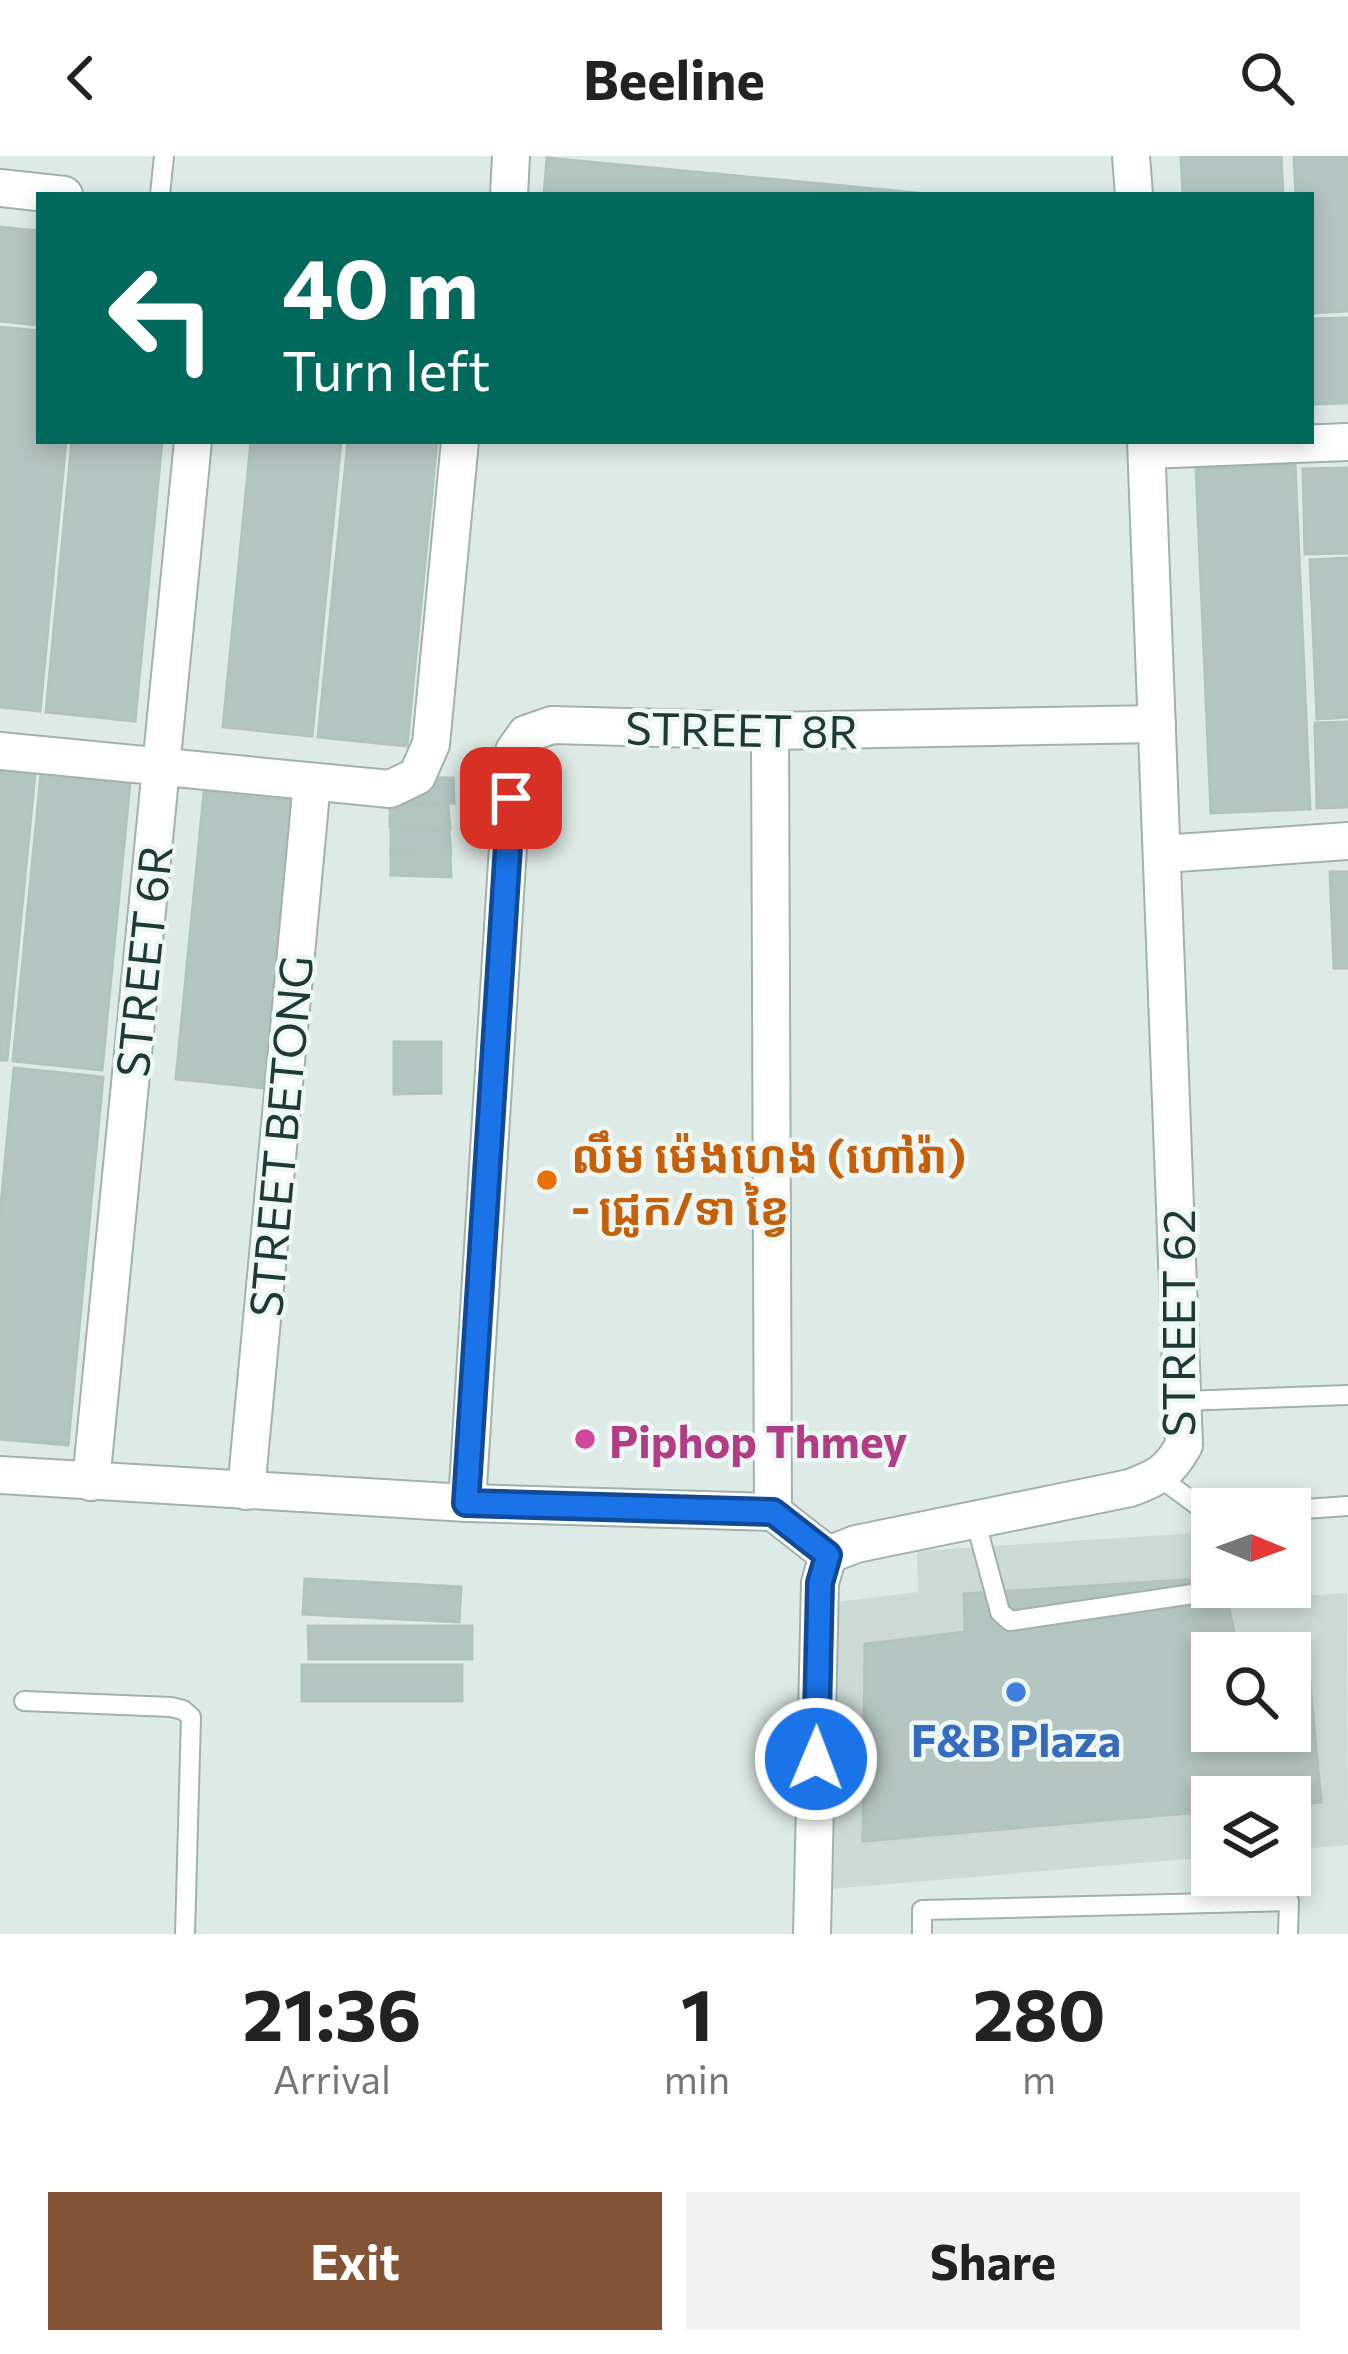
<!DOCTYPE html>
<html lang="en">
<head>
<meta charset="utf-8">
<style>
	:root { --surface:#fff; --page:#f2f2f2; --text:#222; --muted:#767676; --accent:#835335 }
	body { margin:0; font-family:Commissioner,"Noto Sans Khmer",sans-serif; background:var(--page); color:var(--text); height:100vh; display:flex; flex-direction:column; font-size:45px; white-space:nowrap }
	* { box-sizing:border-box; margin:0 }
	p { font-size:39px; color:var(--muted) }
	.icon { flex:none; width:66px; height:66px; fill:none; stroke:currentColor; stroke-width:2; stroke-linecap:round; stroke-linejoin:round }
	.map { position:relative; height:1778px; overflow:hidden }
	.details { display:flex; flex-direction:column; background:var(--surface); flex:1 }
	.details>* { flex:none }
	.guide { position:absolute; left:36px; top:36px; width:1278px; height:252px; border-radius:0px; box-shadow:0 6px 18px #0003; background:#00695c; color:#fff; overflow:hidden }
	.needle { width:78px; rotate:91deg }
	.buttons { position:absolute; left:1191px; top:1332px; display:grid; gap:24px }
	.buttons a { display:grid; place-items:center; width:120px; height:120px; border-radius:0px; background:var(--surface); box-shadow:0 6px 18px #0003; font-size:60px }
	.pin { position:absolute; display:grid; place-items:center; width:102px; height:102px; color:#fff; margin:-51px; border-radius:24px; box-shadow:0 6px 18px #0006 }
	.me { position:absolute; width:132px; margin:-66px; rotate:1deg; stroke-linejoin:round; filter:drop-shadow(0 0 9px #0008) }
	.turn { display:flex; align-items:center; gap:42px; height:252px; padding:0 48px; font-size:54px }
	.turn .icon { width:156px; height:156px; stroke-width:2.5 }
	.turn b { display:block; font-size:84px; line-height:102px }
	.eta { display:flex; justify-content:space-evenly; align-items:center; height:204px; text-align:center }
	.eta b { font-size:72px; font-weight:700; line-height:84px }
	.action { display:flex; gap:24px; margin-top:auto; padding:24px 48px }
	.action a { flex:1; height:138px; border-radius:0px; background:var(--accent); color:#fff; font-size:48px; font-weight:700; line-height:138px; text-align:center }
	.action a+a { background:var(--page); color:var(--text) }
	header { display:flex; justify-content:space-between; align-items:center; height:156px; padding:0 48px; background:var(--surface); font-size:54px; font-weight:700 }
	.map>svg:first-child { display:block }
	.built { fill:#ccdad5; fill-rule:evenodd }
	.building { fill:#b3c5c0; stroke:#b0c4be; stroke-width:3; fill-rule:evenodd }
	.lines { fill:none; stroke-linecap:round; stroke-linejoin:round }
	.service-casing { stroke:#a1b2ae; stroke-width:22 }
	.minor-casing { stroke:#a1b2ae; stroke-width:40 }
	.tertiary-casing { stroke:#a1b2ae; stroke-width:40 }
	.service { stroke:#fff; stroke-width:18 }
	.minor { stroke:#fff; stroke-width:36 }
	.tertiary { stroke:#fff; stroke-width:36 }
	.route-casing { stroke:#114b97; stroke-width:30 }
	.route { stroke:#1a73e8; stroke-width:21 }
	.food-dot { fill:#e8710a; stroke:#eef7f4; stroke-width:4.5 }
	.hotel-dot { fill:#d1479c; stroke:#eef7f4; stroke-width:4.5 }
	.shop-dot { fill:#3f7fe0; stroke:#eef7f4; stroke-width:4.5 }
	.labels { text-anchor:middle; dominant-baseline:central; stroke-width:9; stroke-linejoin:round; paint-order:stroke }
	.street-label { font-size:45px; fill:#1e3a37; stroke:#eef7f4 }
	.food-label { font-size:45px; font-weight:bold; fill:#c56008; stroke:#eef7f4; text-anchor:start }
	.hotel-label { font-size:45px; font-weight:bold; fill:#b23c85; stroke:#eef7f4; text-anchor:start }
	.shop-label { font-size:45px; font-weight:bold; fill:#366cbe; stroke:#eef7f4 }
</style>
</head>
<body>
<header><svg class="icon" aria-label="back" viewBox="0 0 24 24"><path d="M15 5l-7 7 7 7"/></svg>Beeline<svg class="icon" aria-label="search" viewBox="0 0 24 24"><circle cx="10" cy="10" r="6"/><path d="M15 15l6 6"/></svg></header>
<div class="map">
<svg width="1348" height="1778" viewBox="0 0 1348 1778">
	<rect width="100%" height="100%" fill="#deeae6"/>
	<!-- built -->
	<path class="built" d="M1212 1376V1431H1270L1273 1442 1347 1437 1348 1689 1290 1694V1641H1212V1701L817 1734 820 1448 918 1436 917 1395ZM1212 1497H1290V1575H1212Z"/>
	<!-- building -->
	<g class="building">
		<path d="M1181 0H1281L1283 39H1183Z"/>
		<path d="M1294 0H1348V155L1311 157V39H1296Z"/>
		<path d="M547 2 938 39H544Z"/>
		<path d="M0 71 39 75V169L0 165Z"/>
		<path d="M1348 162V247L1311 248V163Z"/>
		<path d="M0 171 39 175V285H66L40 555 0 551Z"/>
		<path d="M72 285H162L135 565 46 556Z"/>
		<path d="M251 285H341L312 580 223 571Z"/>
		<path d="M348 285H437L407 590 318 581Z"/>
		<path d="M1295 308 1310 653 1211 657 1196 313Z"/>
		<path d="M1348 312V397L1305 398 1303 313Z"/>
		<path d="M1348 402V561L1317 563 1310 404Z"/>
		<path d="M1348 566V651L1317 652 1315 567Z"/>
		<path d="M0 614 35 618 7 904H0Z"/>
		<path d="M41 618 130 627 102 914 13 905Z"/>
		<path d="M426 622H453L454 647 395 646Z"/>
		<path d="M204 636 293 645 265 932 176 923Z"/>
		<path d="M390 648 448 649 450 673 390 671Z"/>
		<path d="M391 674H449L451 698 391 696Z"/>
		<path d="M391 697 450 698 451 721 391 719Z"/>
		<path d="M1330 716H1348V812H1334Z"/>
		<path d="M394 886H441V937L394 938Z"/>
		<path d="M14 912 103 921 68 1289 0 1283V1059Z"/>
		<path d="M1212 1422V1431H1224L1237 1489 1306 1484 1321 1646 1290 1649V1641H1212V1655L863 1685 865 1488 965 1476 964 1438ZM1212 1497H1290V1575H1212Z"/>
		<path d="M305 1423 461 1431 459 1466 303 1458Z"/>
		<path d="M308 1470H472V1503H309Z"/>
		<rect x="302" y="1509" width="160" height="36"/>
	</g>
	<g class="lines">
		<!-- service casing -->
		<g class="service-casing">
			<g id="service">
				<path d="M160 39 164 0"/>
				<path d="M1183 1245 1348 1239"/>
				<path d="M1159 1321 1197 1349 1212 1354"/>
				<path d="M1290 1354 1348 1350"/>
				<path d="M975 1363 1000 1456 1010 1465 1193 1438"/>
				<path d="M24 1545 171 1551 183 1554 191 1561 185 1778"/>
				<path d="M922 1778V1754L1289 1745 1288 1778"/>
			</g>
		</g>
		<!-- minor casing -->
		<g class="minor-casing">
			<g id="minor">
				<path d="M0 32 64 39"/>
				<path d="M509 39 511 0"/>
				<path d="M1147 294 1348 286"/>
				<path d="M770 575 773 1356"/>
				<path d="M0 595 390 633 417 620 431 588 460 285"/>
				<path d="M1163 698 1348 685"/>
				<path d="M0 1319 467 1347 773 1356 828 1399"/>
				<path d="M91 1326 193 285"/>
				<path d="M246 1335 312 626"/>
				<path d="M467 1347 514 595 526 578 552 569 770 575 1157 568"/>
			</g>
		</g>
		<!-- tertiary casing -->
		<g class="tertiary-casing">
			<g id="tertiary">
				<path d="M1131 0 1134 39"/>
				<path d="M812 1778 820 1427 828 1399 856 1388 1130 1332C1159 1321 1169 1316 1184 1289L1146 285"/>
			</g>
		</g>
		<!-- service -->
		<use href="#service" class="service"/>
		<!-- minor -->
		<use href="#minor" class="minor"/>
		<!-- tertiary -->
		<use href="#tertiary" class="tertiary"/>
	</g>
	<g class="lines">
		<!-- route casing -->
		<g class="route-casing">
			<path id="route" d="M511 642 466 1347 773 1356 828 1399 820 1427 816 1603"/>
		</g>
		<!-- route -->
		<use href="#route" class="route"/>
	</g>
	<!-- markers -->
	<circle class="food-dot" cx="547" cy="1024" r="12"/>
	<circle class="hotel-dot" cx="585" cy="1283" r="12"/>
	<circle class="shop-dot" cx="1016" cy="1536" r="12"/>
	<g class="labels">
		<!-- street labels -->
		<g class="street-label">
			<text transform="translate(742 572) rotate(1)">STREET 8R</text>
			<text transform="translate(142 805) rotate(-84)">STREET 6R</text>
			<text transform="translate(279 980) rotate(-85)">STREET BETONG</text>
			<text transform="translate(1176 1167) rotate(-90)">STREET 62</text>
		</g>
		<!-- food labels -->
		<g class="food-label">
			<text x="571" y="998">លឹម ម៉េងហេង (ហៅរ៉ា)<tspan x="571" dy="52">- ជ្រូក/ទា ខ្វៃ</tspan></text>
		</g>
		<!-- hotel labels -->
		<g class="hotel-label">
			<text x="609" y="1283">Piphop Thmey</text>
		</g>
		<!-- shop labels -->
		<g class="shop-label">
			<text x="1016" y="1582">F&amp;B Plaza</text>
		</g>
	</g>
</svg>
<div class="buttons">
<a><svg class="needle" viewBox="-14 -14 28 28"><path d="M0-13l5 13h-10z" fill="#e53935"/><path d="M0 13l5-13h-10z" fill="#767676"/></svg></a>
<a><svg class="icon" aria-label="search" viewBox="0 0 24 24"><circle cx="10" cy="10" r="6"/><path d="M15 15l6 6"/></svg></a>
<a><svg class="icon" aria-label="layers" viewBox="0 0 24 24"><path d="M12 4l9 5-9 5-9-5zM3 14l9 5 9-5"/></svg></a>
</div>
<div class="pin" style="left:511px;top:642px;background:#d93025"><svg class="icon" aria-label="arrive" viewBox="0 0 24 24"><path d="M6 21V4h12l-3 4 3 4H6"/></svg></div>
<svg class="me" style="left:816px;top:1603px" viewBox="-20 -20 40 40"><circle r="17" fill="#1a73e8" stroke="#fff" stroke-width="3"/><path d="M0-11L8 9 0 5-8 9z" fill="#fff"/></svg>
<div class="guide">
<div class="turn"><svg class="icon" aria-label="left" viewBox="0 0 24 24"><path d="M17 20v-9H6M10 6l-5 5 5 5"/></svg><div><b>40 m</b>Turn left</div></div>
</div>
</div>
<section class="details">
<div class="eta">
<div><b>21:36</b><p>Arrival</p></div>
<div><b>1</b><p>min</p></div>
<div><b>280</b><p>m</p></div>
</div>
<div class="action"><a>Exit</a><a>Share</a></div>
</section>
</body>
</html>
